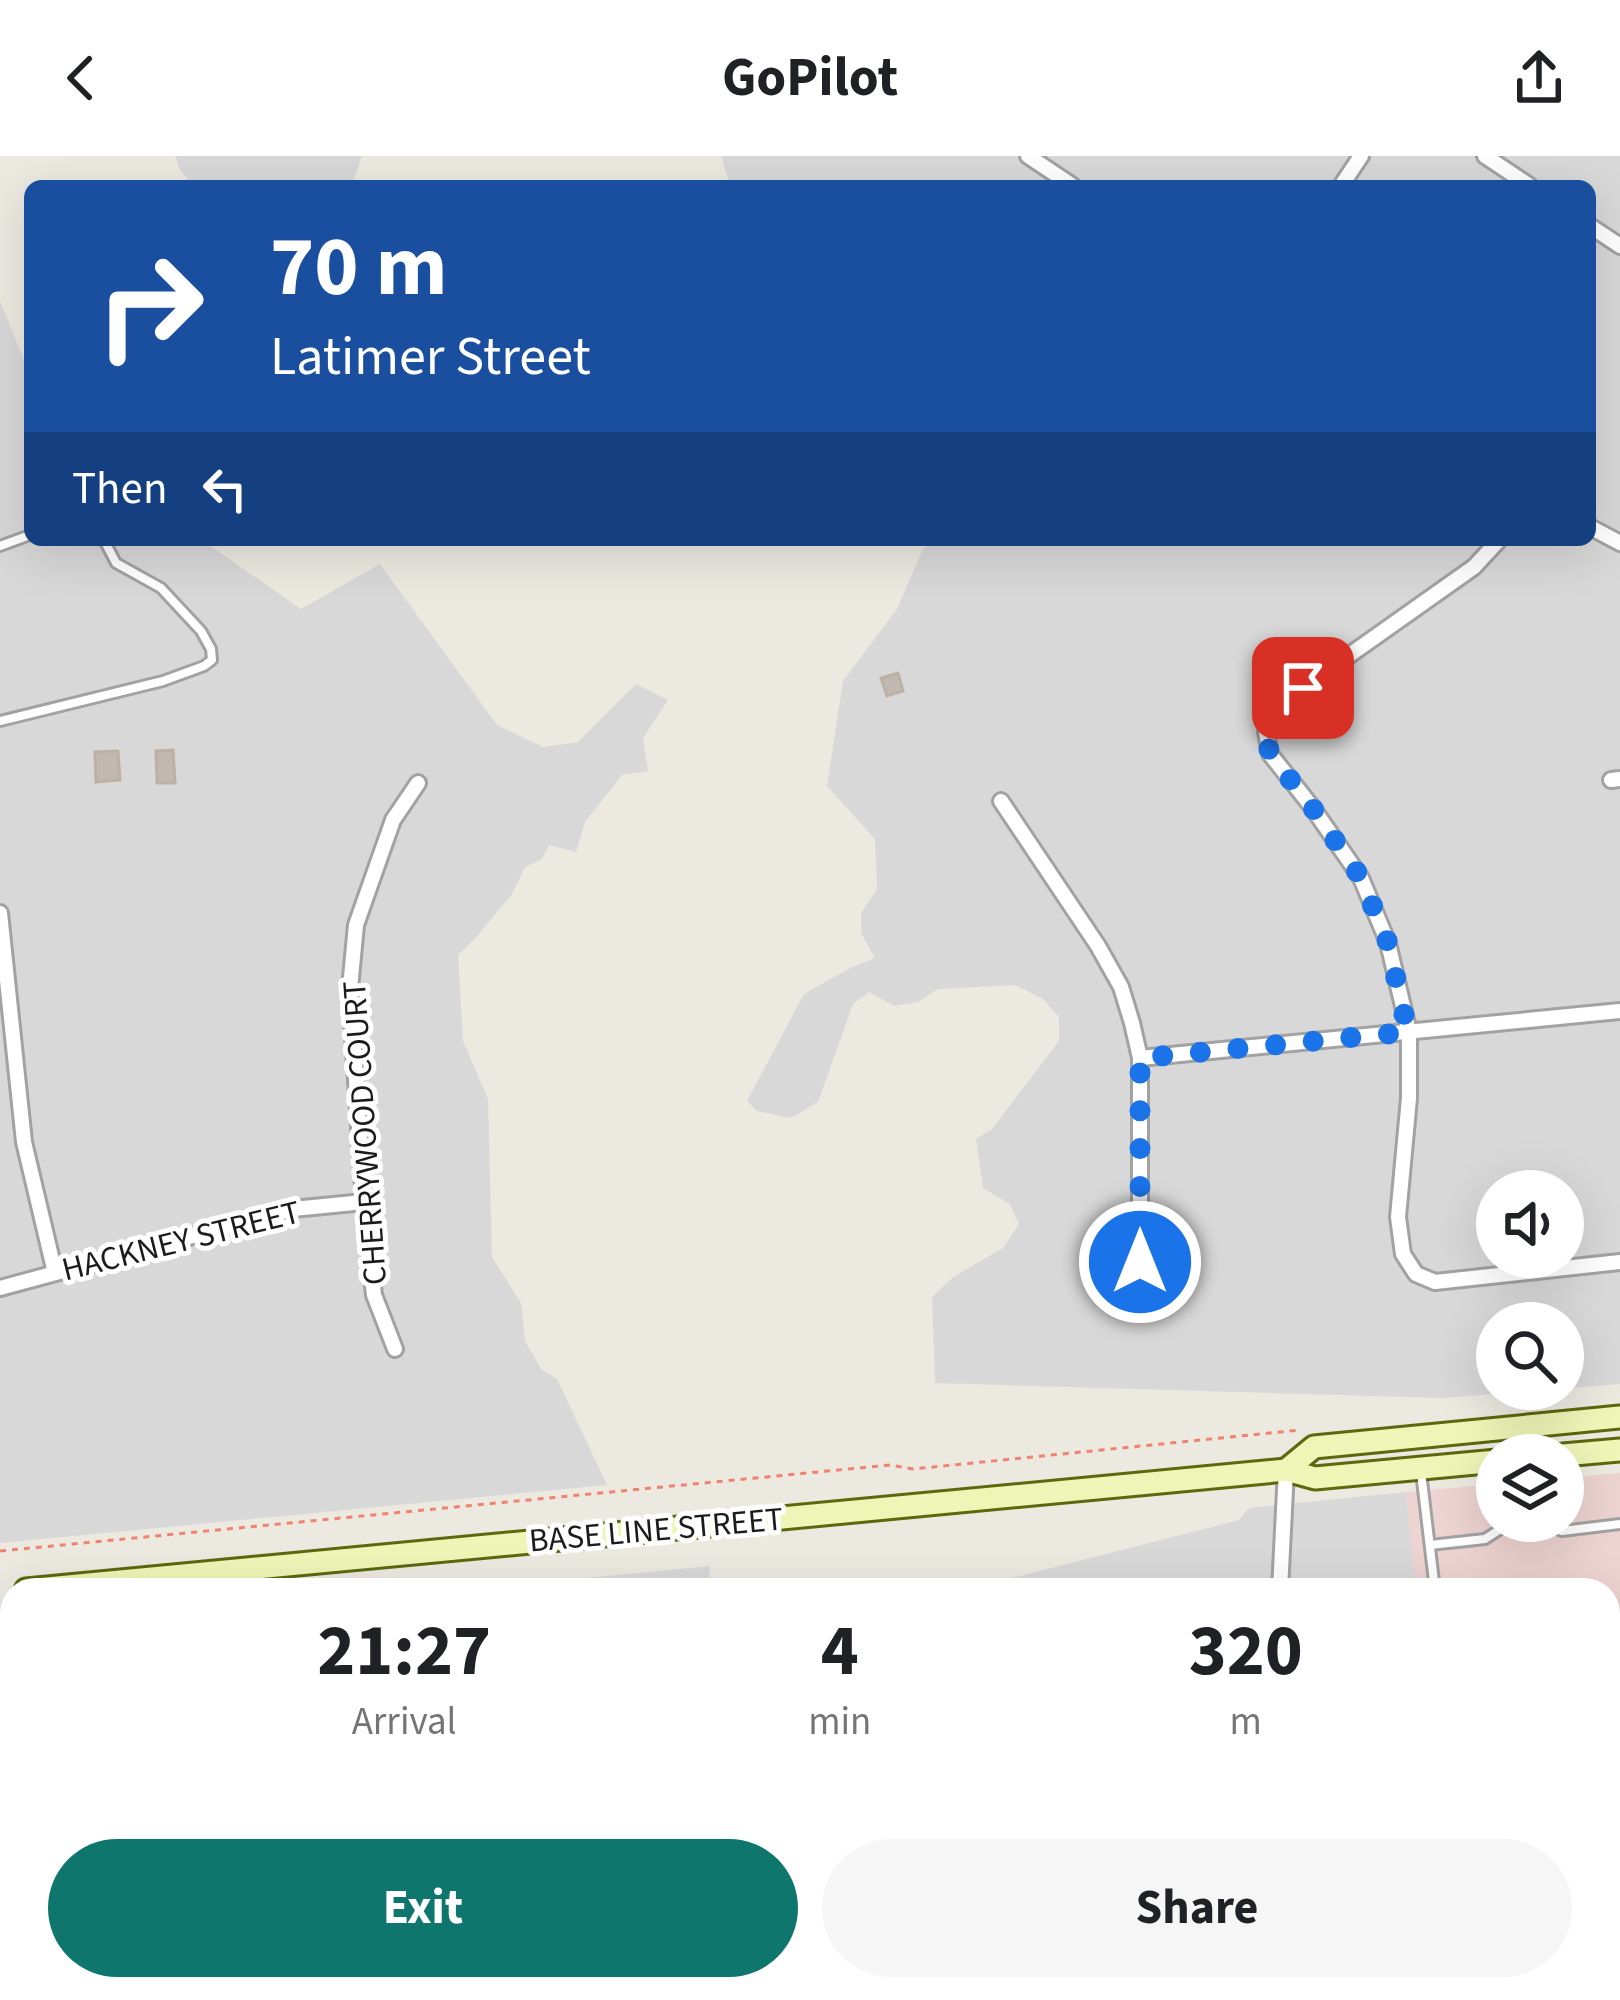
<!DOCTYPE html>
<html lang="en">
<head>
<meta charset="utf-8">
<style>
	:root { --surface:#fff; --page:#f6f6f6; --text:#202124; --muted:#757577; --accent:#0f766e }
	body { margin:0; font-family:"Source Sans 3",sans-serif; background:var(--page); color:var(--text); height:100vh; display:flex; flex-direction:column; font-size:45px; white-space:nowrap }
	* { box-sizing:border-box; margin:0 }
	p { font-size:39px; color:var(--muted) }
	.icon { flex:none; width:66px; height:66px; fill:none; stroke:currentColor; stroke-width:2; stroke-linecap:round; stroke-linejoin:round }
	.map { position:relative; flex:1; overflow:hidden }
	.panel { position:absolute; left:0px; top:1422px; width:1620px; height:423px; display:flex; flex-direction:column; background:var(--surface); border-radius:36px 36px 0 0; box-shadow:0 12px 48px #0002 }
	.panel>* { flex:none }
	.hud { position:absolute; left:24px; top:24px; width:1572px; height:366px; border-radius:18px; box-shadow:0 12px 48px #0002; background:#1a4fa0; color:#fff; overflow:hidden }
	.tools { position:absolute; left:1476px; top:1014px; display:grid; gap:24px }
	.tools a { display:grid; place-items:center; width:108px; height:108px; border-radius:50%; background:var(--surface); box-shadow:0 12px 48px #0002; font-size:60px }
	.pin { position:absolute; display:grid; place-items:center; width:102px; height:102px; color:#fff; margin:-51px; border-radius:24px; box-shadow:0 6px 18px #0006 }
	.me { position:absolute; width:132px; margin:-66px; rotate:0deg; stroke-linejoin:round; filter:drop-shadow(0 0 9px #0008) }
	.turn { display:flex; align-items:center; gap:42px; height:252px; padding:0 48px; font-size:54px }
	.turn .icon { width:156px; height:156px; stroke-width:2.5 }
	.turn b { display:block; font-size:84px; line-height:102px }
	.then { display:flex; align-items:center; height:114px; padding:0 48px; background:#0003; gap:24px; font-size:45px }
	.eta { display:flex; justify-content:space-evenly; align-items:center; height:204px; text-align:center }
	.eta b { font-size:72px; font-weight:700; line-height:84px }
	.primary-button { display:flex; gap:24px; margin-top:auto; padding:24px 48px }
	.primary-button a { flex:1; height:138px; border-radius:72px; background:var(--accent); color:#fff; font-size:48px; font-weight:700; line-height:138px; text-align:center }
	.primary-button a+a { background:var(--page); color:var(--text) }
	header { display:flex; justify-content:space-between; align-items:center; height:156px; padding:0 48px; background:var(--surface); font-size:54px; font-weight:700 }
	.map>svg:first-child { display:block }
	.residential { fill:#d9d8d8; fill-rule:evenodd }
	.commercial { fill:#edd3d1 }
	.building { fill:#c0b8b1; stroke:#bdb1a5; stroke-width:3 }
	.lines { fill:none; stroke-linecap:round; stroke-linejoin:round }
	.service-casing { stroke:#a2a2a2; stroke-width:14 }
	.minor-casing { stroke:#a2a2a2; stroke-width:20 }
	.secondary-casing { stroke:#5a690b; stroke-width:27 }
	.path { stroke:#f0826e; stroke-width:3; stroke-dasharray:6 6; stroke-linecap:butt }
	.service { stroke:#fff; stroke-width:8 }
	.minor { stroke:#fff; stroke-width:14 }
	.secondary { stroke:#eef5b7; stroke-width:21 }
	.route { stroke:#1a73e8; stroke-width:21; stroke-dasharray:0 37.8 }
	.labels { text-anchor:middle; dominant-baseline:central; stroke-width:10; stroke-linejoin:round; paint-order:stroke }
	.street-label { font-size:33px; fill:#1b1b1b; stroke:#fff }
</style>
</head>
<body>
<header><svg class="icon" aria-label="back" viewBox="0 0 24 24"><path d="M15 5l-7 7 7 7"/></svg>GoPilot<svg class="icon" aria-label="share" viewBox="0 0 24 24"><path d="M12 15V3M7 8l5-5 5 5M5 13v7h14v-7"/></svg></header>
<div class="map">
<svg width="1620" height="1844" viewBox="0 0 1620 1844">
	<rect width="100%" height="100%" fill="#ece9e1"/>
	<!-- residential -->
	<g class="residential">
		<path d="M175 0H362L352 30H194L180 14Z"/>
		<path d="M721 0H1620V1228L1443 1242 935 1227 932 1141 953 1121 1003 1092 1019 1068 1010 1048 983 1032 976 983 992 973 1059 885V861L1043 843 1015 829 938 833 918 846 894 850 869 836 853 848 818 946 791 962 757 955 747 945 804 838 850 812 875 802 861 777V757L877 733 875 683 827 630 843 525 897 453 923 393 934 384H1590V30H730ZM1497 1035H1563V1101H1497ZM1497 1167H1563V1233H1497Z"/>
		<path d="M0 145 30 219V384H202L301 453 380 408 497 569 543 591 578 586 636 528 668 544 643 582 648 615 622 619 585 666 576 696 549 689 542 703 525 711 512 738 478 779 458 799 463 885 488 943 492 1101 521 1147 525 1185 541 1213 557 1223 607 1329 0 1387Z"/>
		<path d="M1406 1336 1417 1434H981L993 1427 1239 1364 1249 1352Z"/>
		<path d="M710 1410 708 1434H463Z"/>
		<path d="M12 1477V1833H662L659 1844H0V1478Z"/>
		<path d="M789 1833H1461L1462 1844H787Z"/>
	</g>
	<!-- commercial -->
	<path class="commercial" d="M1620 1317V1844H1498L1482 1833H1608V1434H1416L1406 1336 1497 1328V1365H1563V1322Z"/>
	<!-- building -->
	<g class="building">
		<path d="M898 517 903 535 887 540 881 522Z"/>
		<path d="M173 594 175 627H157L156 595Z"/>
		<path d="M118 595 120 624 96 626 95 596Z"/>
	</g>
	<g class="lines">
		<!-- service casing -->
		<g class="service-casing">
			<g id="service">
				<path d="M0 390 30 379"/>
				<path d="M0 565 163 525 204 510 212 504 211 493 201 475 161 432 116 407 104 384"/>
				<path d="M1421 1316 1435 1434"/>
				<path d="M1537 1365 1562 1375 1620 1368"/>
				<path d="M1430 1389 1485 1383 1513 1365"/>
				<path d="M1608 1819 1620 1817"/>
				<path d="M805 1844 808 1833"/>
			</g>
		</g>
		<!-- minor casing -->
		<g class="minor-casing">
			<g id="minor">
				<path d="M1028 0 1073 30"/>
				<path d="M1485 0 1530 30"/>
				<path d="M1341 30 1361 0"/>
				<path d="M1590 70 1620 90"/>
				<path d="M1590 371 1620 387"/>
				<path d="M1499 384 1474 411 1269 556 1266 576 1270 598 1312 651 1361 722 1388 787 1409 876V942L1398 1061 1403 1098 1416 1118 1435 1126 1620 1106"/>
				<path d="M1611 624 1620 623"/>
				<path d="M1001 645 1098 790 1121 831 1132 867 1140 902V1106"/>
				<path d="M0 757 24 986 55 1117"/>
				<path d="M1140 902 1620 855"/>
				<path d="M0 1132 293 1053 364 1046"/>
				<path d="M395 1193 374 1139 364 1046 350 832 356 769 393 664 418 627"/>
				<path d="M1280 1434 1286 1314"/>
				<path d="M243 1833 244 1844"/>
				<path d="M1070 1833 1072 1844"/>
				<path d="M1332 1833 1333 1844"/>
				<path d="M499 1844 502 1833"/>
			</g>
		</g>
		<!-- secondary casing -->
		<g class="secondary-casing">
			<g id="secondary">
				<path d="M1563 1299 1620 1294"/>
				<path d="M1286 1314 1314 1291 1620 1261"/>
				<path d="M26 1434 1286 1314 1315 1322 1497 1305"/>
			</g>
		</g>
		<!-- path -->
		<path class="path" d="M0 1395 890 1309 913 1313 1300 1274"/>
		<!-- service -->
		<use href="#service" class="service"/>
		<!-- minor -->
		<use href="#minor" class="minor"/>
		<!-- secondary -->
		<use href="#secondary" class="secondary"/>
	</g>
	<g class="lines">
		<!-- route -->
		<path class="route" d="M1140 1106V902L1408 876 1388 787 1361 722 1312 651 1270 598 1265 576 1269 556 1303 532"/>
	</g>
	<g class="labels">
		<!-- street labels -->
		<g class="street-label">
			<text transform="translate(365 977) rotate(-94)">CHERRYWOOD COURT</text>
			<text transform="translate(181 1085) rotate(-14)">HACKNEY STREET</text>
			<text transform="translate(656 1374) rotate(-5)">BASE LINE STREET</text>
		</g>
	</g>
</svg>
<div class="tools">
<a><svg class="icon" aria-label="sound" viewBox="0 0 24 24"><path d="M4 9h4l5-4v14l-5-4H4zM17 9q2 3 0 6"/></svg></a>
<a><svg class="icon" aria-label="search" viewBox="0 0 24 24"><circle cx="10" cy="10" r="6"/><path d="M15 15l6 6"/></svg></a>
<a><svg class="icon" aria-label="layers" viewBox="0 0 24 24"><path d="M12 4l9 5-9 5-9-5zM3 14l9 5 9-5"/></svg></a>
</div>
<div class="pin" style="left:1303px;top:532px;background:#d93025"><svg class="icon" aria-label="arrive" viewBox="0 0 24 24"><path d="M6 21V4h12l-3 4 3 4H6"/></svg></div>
<svg class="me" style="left:1140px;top:1106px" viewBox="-20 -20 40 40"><circle r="17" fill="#1a73e8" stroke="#fff" stroke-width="3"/><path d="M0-11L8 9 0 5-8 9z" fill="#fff"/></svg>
<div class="hud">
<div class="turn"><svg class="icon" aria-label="right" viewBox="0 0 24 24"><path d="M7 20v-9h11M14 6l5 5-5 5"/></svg><div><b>70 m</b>Latimer Street</div></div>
<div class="then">Then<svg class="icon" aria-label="left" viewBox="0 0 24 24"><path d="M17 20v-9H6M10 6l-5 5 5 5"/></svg></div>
</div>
<section class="panel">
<div class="eta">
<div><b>21:27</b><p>Arrival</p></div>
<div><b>4</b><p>min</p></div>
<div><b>320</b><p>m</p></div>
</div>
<div class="primary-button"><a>Exit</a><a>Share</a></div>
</section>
</div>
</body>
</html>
